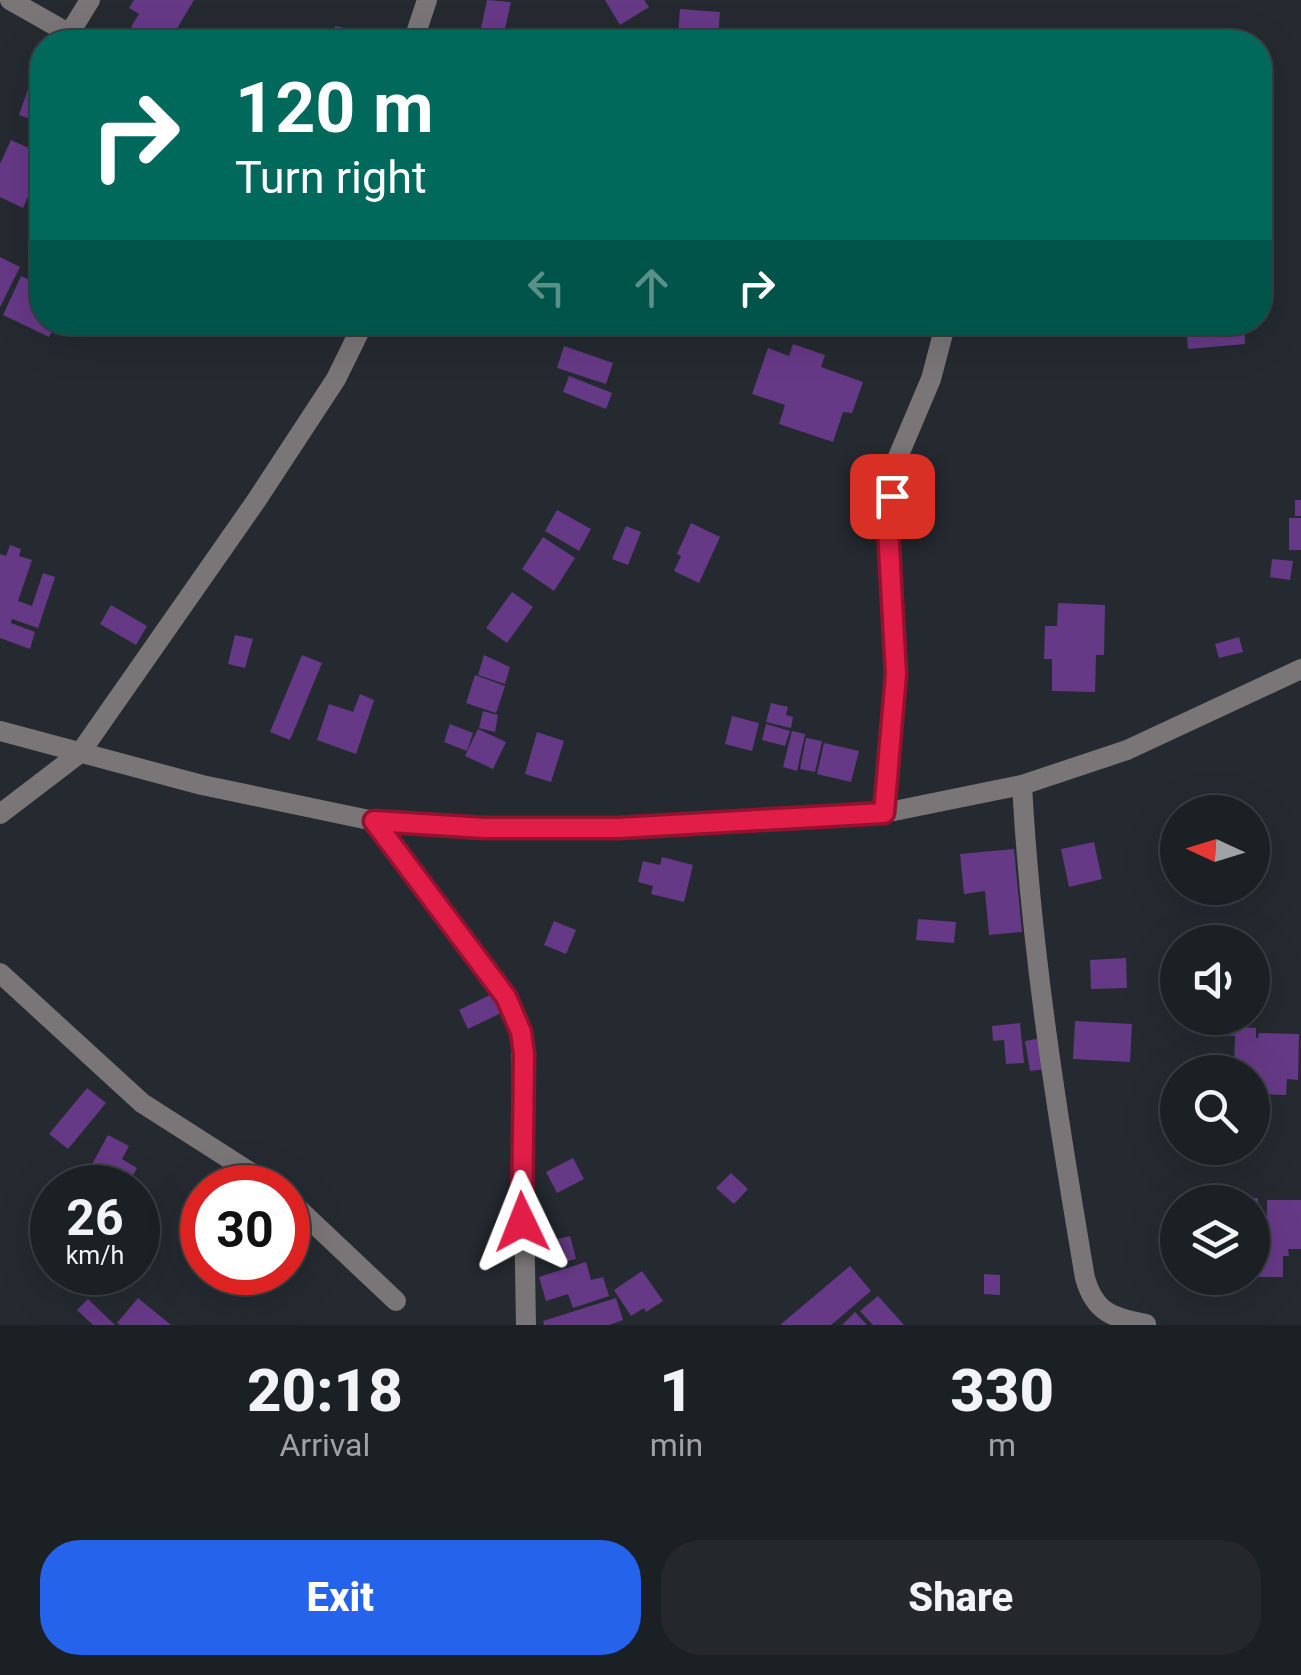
<!DOCTYPE html>
<html lang="en">
<head>
<meta charset="utf-8">
<style>
	:root { --surface:#1b2024; --page:#24282c; --text:#f1f3f6; --muted:#a0a3a6; --line:#393e41; --accent:#2563eb }
	body { margin:0; font-family:Roboto,sans-serif; background:var(--page); color:var(--text); height:100vh; display:flex; flex-direction:column; font-size:38px; white-space:nowrap }
	* { box-sizing:border-box; margin:0 }
	p { font-size:32px; color:var(--muted) }
	.icon { flex:none; width:55px; height:55px; fill:none; stroke:currentColor; stroke-width:2; stroke-linecap:round; stroke-linejoin:round }
	.map { position:relative; height:1325px; overflow:hidden }
	.panel { display:flex; flex-direction:column; background:var(--surface); flex:1 }
	.panel>* { flex:none }
	.hud { position:absolute; left:30px; top:30px; width:1242px; height:305px; border-radius:40px; box-shadow:0 10px 40px #0002,0 0 0 2px var(--line); background:#00695c; color:#fff; overflow:hidden }
	.needle { width:65px; rotate:274deg }
	.fabs { position:absolute; left:1160px; top:795px; display:grid; gap:20px }
	.fabs a { display:grid; place-items:center; width:110px; height:110px; border-radius:50%; background:var(--surface); box-shadow:0 10px 40px #0002,0 0 0 2px var(--line); font-size:50px }
	.speed { position:absolute; left:30px; top:1165px; display:flex; gap:20px; font-size:50px; font-weight:700; text-align:center }
	.speed>* { display:grid; place-content:center; width:130px; height:130px; border-radius:50%; background:var(--surface); box-shadow:0 10px 40px #0002,0 0 0 2px var(--line); line-height:1 }
	.speed small { font-size:25px; font-weight:400 }
	.speed .limit { border:15px solid #d22; background:#fff; color:#111 }
	.pin { position:absolute; display:grid; place-items:center; width:85px; height:85px; color:#fff; margin:-42px; border-radius:20px; box-shadow:0 5px 15px #0006 }
	.me { position:absolute; width:110px; margin:-55px; rotate:358deg; stroke-linejoin:round; filter:drop-shadow(0 0 8px #0008) }
	.turn { display:flex; align-items:center; gap:35px; height:210px; padding:0 40px; font-size:45px }
	.turn .icon { width:130px; height:130px; stroke-width:2.5 }
	.turn b { display:block; font-size:70px; line-height:85px }
	.lanes { display:flex; align-items:center; height:95px; padding:0 40px; background:#0003; justify-content:center; gap:50px; direction:ltr }
	.lanes .off { opacity:.35 }
	.eta { display:flex; justify-content:space-evenly; align-items:center; height:170px; text-align:center }
	.eta b { font-size:60px; font-weight:800; line-height:70px }
	.action { display:flex; gap:20px; margin-top:auto; padding:20px 40px }
	.action a { flex:1; height:115px; border-radius:40px; background:var(--accent); color:#fff; font-size:40px; font-weight:800; line-height:115px; text-align:center }
	.action a+a { background:var(--page); color:var(--text) }
	.map>svg:first-child { display:block }
	.building { fill:#663986 }
	.lines { fill:none; stroke-linecap:round; stroke-linejoin:round }
	.minor { stroke:#7a7576; stroke-width:20 }
	.tertiary { stroke:#7a7576; stroke-width:20 }
	.route-casing { stroke:#92132f; stroke-width:25 }
	.route { stroke:#e11d48; stroke-width:18 }
</style>
</head>
<body>
<div class="map">
<svg width="1301" height="1325" viewBox="0 0 1301 1325">
	<rect width="100%" height="100%" fill="#242a30"/>
	<!-- building -->
	<g class="building">
		<path d="M134 0H194L169 42H157L131 27 139 14 129 8Z"/>
		<path d="M487 0 511 2 502 42H478Z"/>
		<path d="M605 0H644L649 7 620 25Z"/>
		<path d="M680 9 720 12 718 39 678 36Z"/>
		<path d="M335 26 372 34 370 42H323L324 34 333 36Z"/>
		<path d="M617 34 639 42H614Z"/>
		<path d="M28 89 42 94V123L19 115Z"/>
		<path d="M11 140 42 154V165L23 208 0 197V164Z"/>
		<path d="M0 257 20 267 0 307Z"/>
		<path d="M21 276 42 286V322H56L49 337 3 315Z"/>
		<path d="M233 322H265L260 334Z"/>
		<path d="M1186 322H1244L1245 344 1188 349Z"/>
		<path d="M793 344 825 355 821 367 863 382 852 413 843 412 833 442 779 424 785 405 752 394 768 348 789 356Z"/>
		<path d="M564 346 613 363 606 384 557 368Z"/>
		<path d="M569 376 612 393 606 409 563 392Z"/>
		<rect x="1295" y="500" width="6" height="16"/>
		<path d="M557 510 591 529 579 551 545 531Z"/>
		<rect x="1289" y="518" width="12" height="32"/>
		<path d="M691 523 720 537 699 583 674 571 681 556 677 554Z"/>
		<path d="M626 526 641 532 628 565 612 559Z"/>
		<path d="M543 537 575 558 554 591 522 569Z"/>
		<path d="M10 545 21 549 19 556 32 560 18 601 32 606 43 573 55 577 38 628 12 619 11 623 35 632 30 649 0 638V554L6 556Z"/>
		<path d="M1272 559 1293 561 1290 580 1270 577Z"/>
		<path d="M512 592 533 607 507 643 486 628Z"/>
		<path d="M1058 603 1105 605 1104 655H1096L1095 692 1052 691V659H1044L1045 626H1057Z"/>
		<path d="M111 605 147 626 136 645 100 624Z"/>
		<path d="M235 635 253 639 245 668 228 664Z"/>
		<path d="M1239 637 1243 652 1219 658 1215 644Z"/>
		<path d="M302 655 322 663 290 740 270 732Z"/>
		<path d="M484 655 510 667 505 684 478 675Z"/>
		<path d="M475 675 505 686 496 713 466 703Z"/>
		<path d="M360 694 374 700 356 754 317 740 329 704 353 712Z"/>
		<path d="M771 703 788 707 786 715 793 717 791 728 766 722Z"/>
		<path d="M483 711 498 715 495 732 479 728Z"/>
		<path d="M732 716 759 723 752 751 725 744Z"/>
		<path d="M450 724 473 733 467 751 444 742Z"/>
		<path d="M766 724 790 731 785 746 762 740Z"/>
		<path d="M478 729 506 742 493 769 465 756Z"/>
		<path d="M792 731 805 734 797 771 783 767Z"/>
		<path d="M537 732 564 741 551 782 525 774Z"/>
		<path d="M806 738 822 741 815 772 800 769Z"/>
		<path d="M824 743 859 751 851 782 817 774Z"/>
		<path d="M1094 842 1102 879 1069 887 1061 849Z"/>
		<path d="M1014 849 1022 932 989 935 985 891 964 894 960 854Z"/>
		<path d="M662 857 693 865 684 902 651 894 653 886 638 882 643 861 660 865Z"/>
		<path d="M918 919 956 922 954 943 916 940Z"/>
		<path d="M554 921 576 930 566 954 544 945Z"/>
		<path d="M1126 958 1127 988 1091 989 1090 960Z"/>
		<path d="M492 994 501 1013 468 1029 459 1010Z"/>
		<path d="M1075 1021 1132 1024 1130 1062 1073 1059Z"/>
		<path d="M1020 1023 1024 1063 1006 1064 1004 1040 993 1041 992 1026Z"/>
		<path d="M1224 1026 1256 1028V1038H1258L1259 1033 1299 1034 1298 1080 1287 1079 1286 1095 1255 1094 1252 1072H1234L1235 1036 1224 1035Z"/>
		<path d="M1042 1038 1046 1069 1030 1071 1025 1041Z"/>
		<path d="M87 1088 106 1103 68 1149 49 1134Z"/>
		<path d="M108 1135 129 1146 122 1159 137 1168 126 1188H79Z"/>
		<path d="M573 1158 584 1179 557 1193 546 1172Z"/>
		<path d="M731 1173 748 1189 734 1204 716 1188Z"/>
		<path d="M1223 1197 1258 1198V1214H1252V1202H1223Z"/>
		<path d="M1267 1200H1301V1249H1288L1289 1256H1283V1277H1252V1216H1267Z"/>
		<path d="M570 1236 576 1259 555 1264 549 1241Z"/>
		<path d="M586 1262 591 1280 603 1277 609 1296 573 1308 568 1294 546 1301 539 1277Z"/>
		<path d="M850 1266 871 1291 831 1325H780Z"/>
		<path d="M642 1271 663 1301 646 1312 644 1308 631 1316 614 1290Z"/>
		<path d="M984 1274 1000 1275V1295L984 1294Z"/>
		<path d="M878 1296 904 1325H873L860 1311Z"/>
		<path d="M138 1298 171 1325H120L117 1323Z"/>
		<path d="M616 1298 623 1320 609 1325H544L543 1321Z"/>
		<path d="M88 1299 115 1325H93L77 1310Z"/>
		<path d="M855 1312 867 1325H842Z"/>
	</g>
	<g class="lines">
		<!-- minor -->
		<g class="minor">
			<path d="M10 0 84 42"/>
			<path d="M69 34 90 0"/>
			<path d="M413 42 427 0"/>
			<path d="M1022 785C1031 951 1057 1114 1085 1278 1095 1313 1112 1317 1146 1324"/>
			<path d="M884 813 897 674 888 529 895 464 931 379 946 322"/>
			<path d="M0 814 80 753 256 501 336 379 364 322"/>
			<path d="M374 821 506 997 521 1032 526 1325"/>
			<path d="M0 973 142 1103 275 1188"/>
			<path d="M288 1199 396 1301"/>
		</g>
		<!-- tertiary -->
		<path class="tertiary" d="M0 731 202 785 374 821 484 829 619 828 884 813 1022 785 1127 750 1301 669"/>
	</g>
	<g class="lines">
		<!-- route casing -->
		<g class="route-casing">
			<path id="route" d="M522 1222 524 1054 521 1032 506 997 374 821 484 828H618L884 813 896 674 888 529 892 496"/>
		</g>
		<!-- route -->
		<use href="#route" class="route"/>
	</g>
</svg>
<div class="fabs">
<a><svg class="needle" viewBox="-14 -14 28 28"><path d="M0-13l5 13h-10z" fill="#e53935"/><path d="M0 13l5-13h-10z" fill="#a0a3a6"/></svg></a>
<a><svg class="icon" aria-label="sound" viewBox="0 0 24 24"><path d="M4 9h4l5-4v14l-5-4H4zM17 9q2 3 0 6"/></svg></a>
<a><svg class="icon" aria-label="search" viewBox="0 0 24 24"><circle cx="10" cy="10" r="6"/><path d="M15 15l6 6"/></svg></a>
<a><svg class="icon" aria-label="layers" viewBox="0 0 24 24"><path d="M12 4l9 5-9 5-9-5zM3 14l9 5 9-5"/></svg></a>
</div>
<div class="speed"><div>26<small>km/h</small></div><div class="limit">30</div></div>
<div class="pin" style="left:892px;top:496px;background:#d93025"><svg class="icon" aria-label="arrive" viewBox="0 0 24 24"><path d="M6 21V4h12l-3 4 3 4H6"/></svg></div>
<svg class="me" style="left:522px;top:1222px" viewBox="-20 -20 40 40"><path d="M0-17L14 15 0 8-14 15z" fill="#e11d48" stroke="#fff" stroke-width="4"/></svg>
<div class="hud">
<div class="turn"><svg class="icon" aria-label="right" viewBox="0 0 24 24"><path d="M7 20v-9h11M14 6l5 5-5 5"/></svg><div><b>120 m</b>Turn right</div></div>
<div class="lanes"><svg class="icon off" aria-label="left" viewBox="0 0 24 24"><path d="M17 20v-9H6M10 6l-5 5 5 5"/></svg><svg class="icon off" aria-label="ahead" viewBox="0 0 24 24"><path d="M12 20V5M6 11l6-6 6 6"/></svg><svg class="icon" aria-label="right" viewBox="0 0 24 24"><path d="M7 20v-9h11M14 6l5 5-5 5"/></svg></div>
</div>
</div>
<section class="panel">
<div class="eta">
<div><b>20:18</b><p>Arrival</p></div>
<div><b>1</b><p>min</p></div>
<div><b>330</b><p>m</p></div>
</div>
<div class="action"><a>Exit</a><a>Share</a></div>
</section>
</body>
</html>
